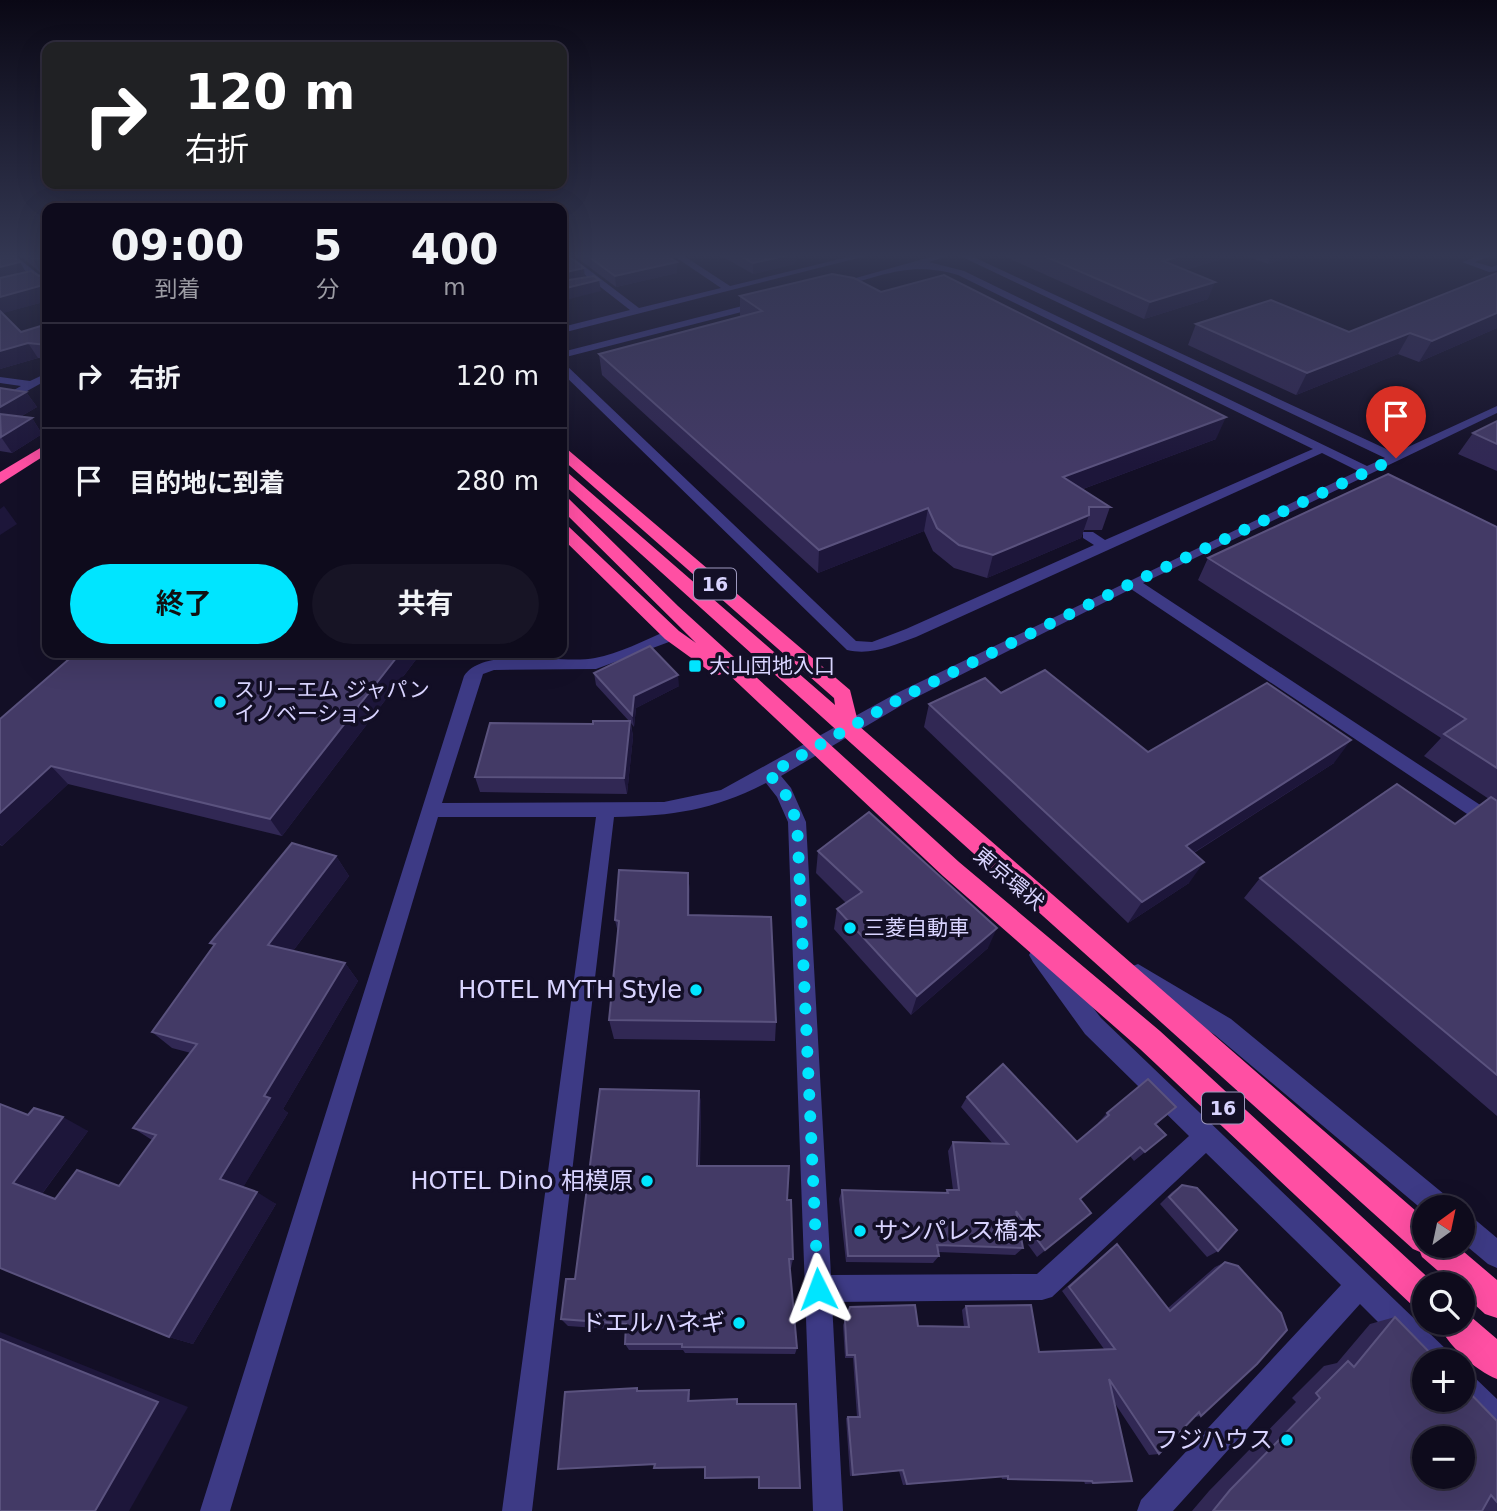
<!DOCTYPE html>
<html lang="ja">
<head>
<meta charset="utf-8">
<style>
	:root { --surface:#0e0b1c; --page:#171425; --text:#f1f3f6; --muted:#9b9ba3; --line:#2e2b3b; --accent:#00e5ff }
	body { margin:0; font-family:"DejaVu Sans","Noto Sans JP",sans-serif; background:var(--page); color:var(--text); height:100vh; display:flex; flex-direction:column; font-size:26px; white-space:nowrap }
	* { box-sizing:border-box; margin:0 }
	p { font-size:23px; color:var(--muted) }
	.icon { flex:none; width:38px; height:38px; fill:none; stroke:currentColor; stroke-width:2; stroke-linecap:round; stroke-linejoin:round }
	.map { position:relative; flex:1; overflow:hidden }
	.details { position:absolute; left:42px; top:203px; width:525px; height:455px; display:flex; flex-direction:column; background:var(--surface); border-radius:14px; box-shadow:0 7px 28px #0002,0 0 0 2px var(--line) }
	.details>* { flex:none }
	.hud { position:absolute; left:42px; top:42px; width:525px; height:147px; border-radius:14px; box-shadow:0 7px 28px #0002,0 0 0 2px var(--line); background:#202124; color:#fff; overflow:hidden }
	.needle { width:46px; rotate:33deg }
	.controls { position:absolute; left:1412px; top:1195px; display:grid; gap:14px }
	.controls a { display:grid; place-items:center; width:63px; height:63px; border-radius:50%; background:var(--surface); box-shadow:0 7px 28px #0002,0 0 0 2px var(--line); font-size:35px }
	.pin { position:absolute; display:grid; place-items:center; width:60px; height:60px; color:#fff; margin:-72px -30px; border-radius:50% 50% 50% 0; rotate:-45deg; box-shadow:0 0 7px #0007 }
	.pin .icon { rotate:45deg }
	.me { position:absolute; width:77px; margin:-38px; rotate:357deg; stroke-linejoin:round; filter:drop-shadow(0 0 5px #0008) }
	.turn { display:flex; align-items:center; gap:24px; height:147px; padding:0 28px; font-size:32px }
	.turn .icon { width:91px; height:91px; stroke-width:2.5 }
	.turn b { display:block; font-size:49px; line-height:60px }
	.eta { display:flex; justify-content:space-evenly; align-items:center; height:119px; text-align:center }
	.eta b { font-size:42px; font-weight:700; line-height:49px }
	.primary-button { display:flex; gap:14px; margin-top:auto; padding:14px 28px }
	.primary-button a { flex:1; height:80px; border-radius:42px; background:var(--accent); color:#111; font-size:28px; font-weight:700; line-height:80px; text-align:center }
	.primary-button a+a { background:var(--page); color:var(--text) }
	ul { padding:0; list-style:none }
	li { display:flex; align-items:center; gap:21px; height:105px; padding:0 28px; border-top:2px solid var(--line) }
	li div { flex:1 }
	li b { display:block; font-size:26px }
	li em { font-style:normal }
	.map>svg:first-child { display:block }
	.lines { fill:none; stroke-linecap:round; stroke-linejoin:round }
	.minor { fill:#3d3a85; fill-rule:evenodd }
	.highway { fill:#ff4fa3; fill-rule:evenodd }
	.wall { fill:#312854 }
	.shaded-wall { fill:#1d163a }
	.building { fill:#433a66; stroke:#5a527e; stroke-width:2; fill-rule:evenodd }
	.route { stroke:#00e5ff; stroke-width:12; stroke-dasharray:0 21.6 }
	.poi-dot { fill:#00e5ff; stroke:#130f26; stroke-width:2.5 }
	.labels { text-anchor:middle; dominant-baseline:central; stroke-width:7; stroke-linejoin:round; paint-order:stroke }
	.shield { fill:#130f26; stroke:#9e99be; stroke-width:2 }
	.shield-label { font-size:19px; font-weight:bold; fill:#d9d4ff }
	.poi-label { font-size:21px; fill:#d9d4ff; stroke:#130f26; text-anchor:start }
	.street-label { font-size:21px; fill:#d9d4ff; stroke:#130f26 }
	.near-poi-label { font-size:24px; fill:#d9d4ff; stroke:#130f26; text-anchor:end }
</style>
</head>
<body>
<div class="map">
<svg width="1497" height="1511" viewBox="0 0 1497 1511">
	<rect width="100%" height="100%" fill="#130f26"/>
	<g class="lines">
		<!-- minor -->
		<g class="minor">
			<path d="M4 254H13L47 281V288Z"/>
			<path d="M562 254H568L639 308 721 288 671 254H681L730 286 860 254H874L562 333V327L630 310 562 257Z"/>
			<path d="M941 254H954L929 262 964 271 1367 466 1385 458 956 254H967L1395 453 1497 406V413L1143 583 1497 816V834L1131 589 909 701 781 776 791 788 806 822 831 1275 1037 1274 1189 1136 1085 1034 1033 962 1029 955 1033 948 1040 945 1047 948 1101 1018 1449 1352 1453 1362H1424V1368L1360 1304 1173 1511H1137L1141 1500 1341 1285 1206 1153 1052 1297 1042 1300 832 1302 843 1511H813L788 822 777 797 766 783C713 810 674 816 614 817L532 1511H502L596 817H438L230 1511H200L464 676C484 645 562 665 595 658 619 654 644 640 667 631H677L680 635 677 639 596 669 494 670 483 674 442 803 664 802 721 790 897 693 1358 471 1322 453 916 637C893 645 872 656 847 650L562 373V364L566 365 856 641 872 642 906 629 1094 545 1083 538V532H1093L1105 540 1313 449 958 275C909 261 883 276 836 288L831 285Z"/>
			<path d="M1484 254H1496L1475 262 1492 267 1497 265V271L1489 272 1462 262Z"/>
			<path d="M762 301 765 302V306L562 358V352Z"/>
			<path d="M47 373V380L0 406V398L21 386 0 383V377L30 381Z"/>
			<path d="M1138 964 1231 1019 1450 1199 1454 1208H1424V1211L1215 1035 1130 981 1127 974 1130 967Z"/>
			<path d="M1463 1213 1472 1217 1497 1238V1268L1488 1264 1463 1243Z"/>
			<path d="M1463 1372 1473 1376 1497 1399V1434L1487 1429 1457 1400H1463Z"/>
		</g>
		<!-- highway -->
		<g class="highway">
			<path d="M47 444V454L0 484V472Z"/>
			<path d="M562 448 567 449 850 690 859 726 1424 1218V1246H1457L1497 1280V1318L1485 1314 1463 1294V1284H1453L1422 1257 1420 1252 1413 1249 562 483V471L567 472 835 705 834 698 562 459Z"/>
			<path d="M562 496 568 498 678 606 959 862 1160 1031 1435 1284H1424V1311L1413 1306 1140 1049 943 876 726 672 719 675 712 673 665 639 562 538V524L568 526 679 631 696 643 562 510Z"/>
			<path d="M1463 1310 1497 1339V1379C1475 1370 1447 1345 1438 1323H1463Z"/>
		</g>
	</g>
	<!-- wall -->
	<g class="wall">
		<path d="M0 254 25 272 39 276 42 274 41 273 18 254H47V301L2 313 21 332 47 324V359L38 358 0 369Z"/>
		<path d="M572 254H673V259H672L677 262V273L616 287Z"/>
		<path d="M718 254H796L795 264 753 274Z"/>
		<path d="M999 254H1238L1185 270 1208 299 1144 319Z"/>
		<path d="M1241 254H1299L1268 264Z"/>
		<path d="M1497 273V328L1419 362 1398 354 1296 395 1188 345 1196 324 1349 332Z"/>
		<path d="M881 292 1216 439 1083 489 1110 507 1102 530H1084L1081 538 987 578 954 568 933 551 924 531 818 573 602 375 599 354 740 317V296Z"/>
		<path d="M0 388 26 392 37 407 20 417 32 418 42 434 12 453 0 451Z"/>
		<path d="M1497 421V471L1458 454 1473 433Z"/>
		<path d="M1497 527V1116L1244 898 1260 878 1455 824 1489 799 1424 756 1441 738 1198 580 1208 558Z"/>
		<path d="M421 653 282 836 68 784 2 846 0 845V719Z"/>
		<path d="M594 673 679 686 636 708 634 727 631 723 633 737 627 794 480 792 475 777 593 724 629 721 596 685Z"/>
		<path d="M1001 693 1148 752 1334 763 1194 853 1189 883 1128 923 924 727 929 704Z"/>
		<path d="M818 851 988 948 911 1015 834 929 837 909 846 903 816 873Z"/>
		<path d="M336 856 349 876 293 951 345 963 358 981 283 1109 288 1113 243 1187 276 1204 193 1344 169 1337 0 1268 28 1115 88 1131 42 1194 55 1199 119 1186 152 1140 133 1128 191 1053 172 1048 152 1032 214 946 210 943Z"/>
		<path d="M688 873 690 894V915L776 1022 775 1041 614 1039 609 1020 618 933 615 920Z"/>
		<path d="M699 1091 701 1104 700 1166 787 1200 793 1259 791 1268H790L797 1348 795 1354 685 1353 683 1350H629L625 1344V1330L568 1326 561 1319 575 1279Z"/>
		<path d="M967 1097 1077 1142 1099 1124 1098 1123 1107 1113 1176 1107 1156 1125 1155 1144 1134 1161 1130 1156 1080 1200 1091 1213 1037 1257 1021 1235 1023 1248 1015 1255 938 1252 939 1256 933 1263 846 1262 839 1199 842 1190 945 1193 947 1190H953L948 1151 953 1142 992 1143 961 1107Z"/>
		<path d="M1182 1185 1218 1251 1207 1257 1160 1204 1172 1192Z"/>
		<path d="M1117 1244 1168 1308 1215 1267 1225 1262 1201 1416 1194 1417 1159 1454 1149 1455 1114 1402 1132 1481 1085 1484 1084 1481 1002 1479 1001 1476 903 1485 899 1471 850 1476 846 1418 848 1417H857L853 1358H845L843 1325 850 1307 918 1326 964 1327 962 1310 966 1306 1039 1352 1104 1349 1062 1291 1110 1249Z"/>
		<path d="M1395 1317 1497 1421V1511H1192L1209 1491 1296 1402 1292 1398 1324 1366 1337 1363 1370 1324Z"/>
		<path d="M640 1391 690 1393V1401L737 1404 759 1478 706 1479 705 1478V1468L657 1469 654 1468V1465L563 1469H558Z"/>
	</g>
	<!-- shaded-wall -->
	<g class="shaded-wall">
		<path d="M660 254H673V259L660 262Z"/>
		<path d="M793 254H796L795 264 753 274V263Z"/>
		<path d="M1187 254H1238L1157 278 1163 261Z"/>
		<path d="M1272 254H1299L1268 264Z"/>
		<path d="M41 258V273L33 259Z"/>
		<path d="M20 262 28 276 0 283V267Z"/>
		<path d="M677 262V273L616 287 615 276Z"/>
		<path d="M584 268 585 279 562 284V273Z"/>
		<path d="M599 280 601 291 562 301V289Z"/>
		<path d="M1215 282 1208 299 1144 319 1150 302Z"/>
		<path d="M47 284V301L0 314V297Z"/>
		<path d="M1497 313V328L1419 362 1432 341Z"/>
		<path d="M1410 333 1398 354 1296 395 1307 373Z"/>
		<path d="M28 343 38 358 0 369V351Z"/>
		<path d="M26 392 37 407 1 428 0 407Z"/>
		<path d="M1226 417 1216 439 1056 499 1063 477Z"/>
		<path d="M32 418 42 434 12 453 1 437Z"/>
		<path d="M4 506 17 524 0 535V509Z"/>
		<path d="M928 508 924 531 818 573 819 550Z"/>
		<path d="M1089 515 1081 538 987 578 993 555Z"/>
		<path d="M400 653H421L282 836 270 819Z"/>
		<path d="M678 675 679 686 636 708 634 727 632 715 634 696Z"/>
		<path d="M630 721 633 737 627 794 624 778Z"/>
		<path d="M1351 740 1334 763 1171 867 1186 846Z"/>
		<path d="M51 766 68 784 2 846 0 844V813Z"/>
		<path d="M336 856 349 876 284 963 268 945Z"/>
		<path d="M1204 862 1189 883 1128 923 1142 902Z"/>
		<path d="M688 873 690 894V935L688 915Z"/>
		<path d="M997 928 988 948 911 1015 917 996Z"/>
		<path d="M345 963 358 981 283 1109 288 1113 241 1191 220 1179 264 1096Z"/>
		<path d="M699 1091 701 1104 699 1177 697 1166Z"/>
		<path d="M63 1117 88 1131 41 1195 13 1183Z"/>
		<path d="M257 1192 276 1204 193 1344 169 1337Z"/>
		<path d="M0 1332 188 1407 129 1511H95L0 1339Z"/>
	</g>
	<!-- building -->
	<g class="building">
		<path d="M0 254H9L20 262 0 267Z"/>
		<path d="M26 254H47V284L0 297V278L31 271 39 276 42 274 41 258 33 259Z"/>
		<path d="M562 254H566L584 268 562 273Z"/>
		<path d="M585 254H664L677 262 615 276Z"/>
		<path d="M737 254H793L753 263Z"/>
		<path d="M1040 254H1187L1163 261 1215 282 1150 302Z"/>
		<path d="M1497 273V313L1432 341 1410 333 1307 373 1196 324 1271 300 1349 332Z"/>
		<path d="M832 274 854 278 881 292 944 275 1226 417 1063 477 1110 507H1089V515L993 555 959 545 937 528 928 508 819 550 599 354 762 311 740 296Z"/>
		<path d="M594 276 599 280 562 289V281Z"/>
		<path d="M0 311 21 332 47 324V345L28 343 0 351Z"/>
		<path d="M0 388 26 392 0 407Z"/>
		<path d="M0 414 32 418 1 437Z"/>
		<path d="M1497 421V444L1473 433Z"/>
		<path d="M1388 474 1497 527V768L1444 734 1466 719 1208 558Z"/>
		<path d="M650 646 678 675 634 696 632 715 594 673Z"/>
		<path d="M76 653H400L270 819 51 766 0 813V719Z"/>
		<path d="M1045 670 1148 752 1267 683 1351 740 1186 846 1204 862 1142 902 929 704 985 678 1001 693Z"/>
		<path d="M593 721H630L624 778 475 777 490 723 593 724Z"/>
		<path d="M1397 784 1455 824 1491 797 1497 801V1075L1260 878Z"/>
		<path d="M869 812 997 928 917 996 837 909 862 892 818 851Z"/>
		<path d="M292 843 336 856 268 945 345 963 264 1096 270 1098 220 1179 257 1192 169 1337 0 1268V1104L28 1115 34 1108 63 1117 13 1183 55 1199 77 1170 119 1186 156 1135 133 1128 197 1044 152 1032 215 944 210 943Z"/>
		<path d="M619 870 688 873V915L771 917 776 1022 609 1020 619 921 615 920Z"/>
		<path d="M1003 1064 1077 1142 1109 1115 1107 1113 1148 1079 1176 1107 1155 1124 1166 1135 1145 1152 1140 1147 1080 1199 1091 1213 1045 1250 1016 1211 1023 1248 937 1245 939 1256H848L842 1190 948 1193 947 1190H959L953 1142 1008 1144 967 1097Z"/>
		<path d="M600 1089 699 1091 697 1166H789L787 1200H791L793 1259H789L797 1348 682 1347V1344H625L626 1324 561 1319 566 1279H575Z"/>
		<path d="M1182 1185 1197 1188 1237 1230 1218 1251 1169 1197Z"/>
		<path d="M1117 1244 1170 1311 1225 1262 1238 1266 1281 1313 1287 1330 1257 1364 1201 1416 1199 1412 1159 1454 1109 1379 1132 1481 1093 1483 1092 1481 1008 1479V1476L907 1484 903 1470 853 1475 848 1417H860L855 1355H847L845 1321 850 1307 915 1305 918 1326 969 1327 966 1306 1031 1305 1039 1352 1115 1349 1069 1287Z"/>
		<path d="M1395 1317 1439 1362H1424V1400H1463V1386L1497 1421V1502L1491 1495 1482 1511H1213L1230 1490 1320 1398 1316 1393 1348 1361 1354 1367ZM1424 1438H1463V1477H1424Z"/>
		<path d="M0 1339 158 1402 95 1511H0Z"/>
		<path d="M637 1388V1391L689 1390 688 1401 737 1399V1404H796L800 1488H759V1477L705 1478V1467L654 1468 655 1464 558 1469 565 1392Z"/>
	</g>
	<!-- sky -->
	<linearGradient id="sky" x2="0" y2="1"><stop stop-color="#0a0815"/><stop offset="0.55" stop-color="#333752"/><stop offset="1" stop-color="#333752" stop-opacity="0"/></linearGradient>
	<rect width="1497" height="465" fill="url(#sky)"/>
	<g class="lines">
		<!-- route -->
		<path class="route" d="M818 1289 797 822 785 793 769 774 903 697 1132 583 1396 458"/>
	</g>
	<!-- markers -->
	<g class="poi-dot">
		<rect x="688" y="659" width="14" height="14" rx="3.5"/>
		<circle cx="220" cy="702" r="7"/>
		<circle cx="850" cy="928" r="7"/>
		<circle cx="696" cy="990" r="7"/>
		<circle cx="647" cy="1181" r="7"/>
		<circle cx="860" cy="1231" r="7"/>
		<circle cx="739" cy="1323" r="7"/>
		<circle cx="1287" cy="1440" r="7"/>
	</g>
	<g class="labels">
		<!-- shield labels -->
		<g class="shield">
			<rect x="694" y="568.5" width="42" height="31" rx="5"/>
			<rect x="1202" y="1092.5" width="42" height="31" rx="5"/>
		</g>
		<g class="shield-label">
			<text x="715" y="584">16</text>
			<text x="1223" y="1108">16</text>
		</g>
		<!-- poi labels -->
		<g class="poi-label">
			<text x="709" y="666">大山団地入口</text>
			<text x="234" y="690">スリーエム ジャパン<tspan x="234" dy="24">イノベーション</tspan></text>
			<text x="864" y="928">三菱自動車</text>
		</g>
		<!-- street labels -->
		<g class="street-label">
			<text transform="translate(1009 879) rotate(40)">東京環状</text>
		</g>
		<!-- near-poi labels -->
		<g class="near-poi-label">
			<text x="682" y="990">HOTEL MYTH Style</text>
			<text x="633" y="1181">HOTEL Dino 相模原</text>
			<text x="874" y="1231" text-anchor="start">サンパレス橋本</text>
			<text x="725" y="1323">ドエルハネギ</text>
			<text x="1273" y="1440">フジハウス</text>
		</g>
	</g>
</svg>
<div class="controls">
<a><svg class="needle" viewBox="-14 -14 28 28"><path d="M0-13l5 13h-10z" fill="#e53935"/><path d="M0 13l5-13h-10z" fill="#9b9ba3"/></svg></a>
<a><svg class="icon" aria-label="search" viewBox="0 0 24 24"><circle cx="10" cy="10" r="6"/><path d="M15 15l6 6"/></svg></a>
<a>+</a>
<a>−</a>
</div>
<div class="pin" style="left:1396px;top:458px;background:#d93025"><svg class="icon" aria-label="arrive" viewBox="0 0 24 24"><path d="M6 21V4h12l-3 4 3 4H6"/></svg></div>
<svg class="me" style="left:818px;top:1289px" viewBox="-20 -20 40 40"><path d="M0-17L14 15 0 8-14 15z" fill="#00e5ff" stroke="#fff" stroke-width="4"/></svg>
<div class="hud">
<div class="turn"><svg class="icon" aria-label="right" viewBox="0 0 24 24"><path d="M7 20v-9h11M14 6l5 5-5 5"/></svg><div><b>120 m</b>右折</div></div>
</div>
<section class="details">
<div class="eta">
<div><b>09:00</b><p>到着</p></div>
<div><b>5</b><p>分</p></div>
<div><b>400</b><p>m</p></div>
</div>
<ul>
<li><svg class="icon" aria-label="right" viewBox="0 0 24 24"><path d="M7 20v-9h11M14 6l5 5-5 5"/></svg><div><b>右折</b></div><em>120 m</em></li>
<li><svg class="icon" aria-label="arrive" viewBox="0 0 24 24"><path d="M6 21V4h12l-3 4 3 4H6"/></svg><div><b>目的地に到着</b></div><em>280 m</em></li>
</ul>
<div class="primary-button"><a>終了</a><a>共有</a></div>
</section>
</div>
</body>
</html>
